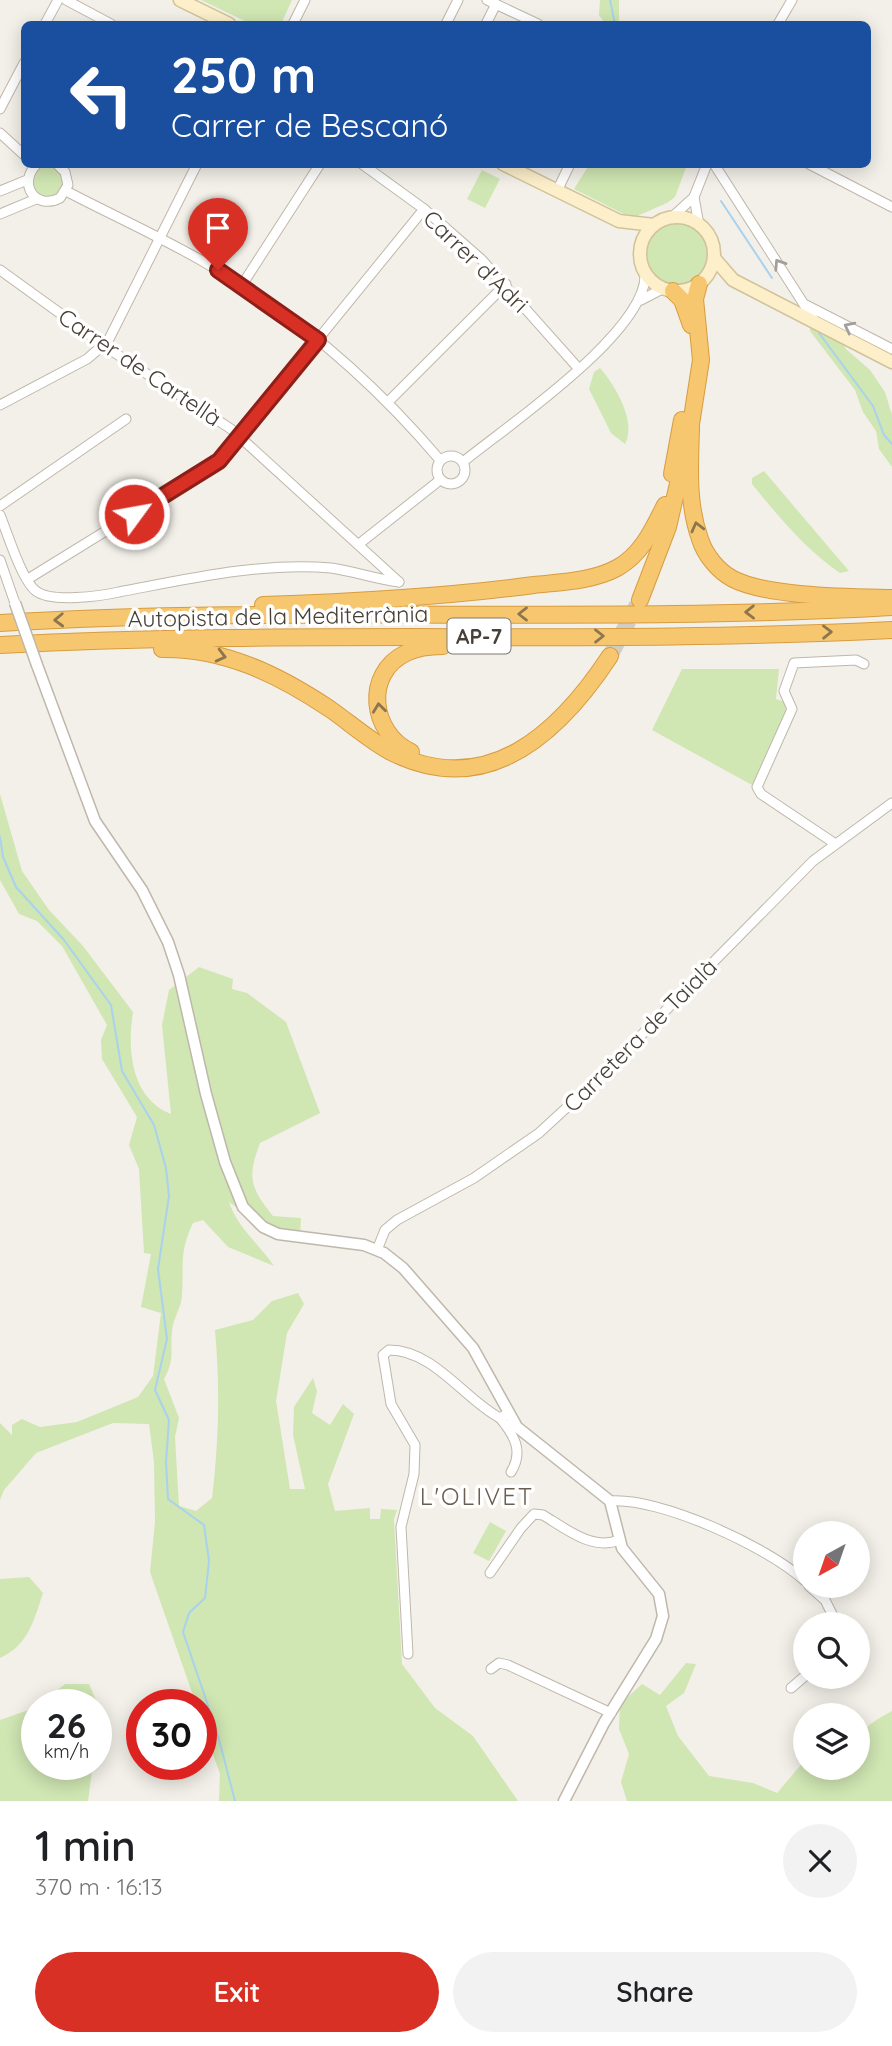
<!DOCTYPE html>
<html lang="en">
<head>
<meta charset="utf-8">
<style>
	:root { --surface:#fff; --page:#f2f2f2; --text:#202124; --muted:#757577; --accent:#d93025 }
	body { margin:0; font-family:Quicksand,sans-serif; background:var(--page); color:var(--text); height:100vh; display:flex; flex-direction:column; font-size:26px; white-space:nowrap }
	* { box-sizing:border-box; margin:0 }
	p { font-size:23px; color:var(--muted) }
	.icon { flex:none; width:38px; height:38px; fill:none; stroke:currentColor; stroke-width:2; stroke-linecap:round; stroke-linejoin:round }
	.map { position:relative; height:1801px; overflow:hidden }
	.details { display:flex; flex-direction:column; background:var(--surface); flex:1 }
	.details>* { flex:none }
	.guide { position:absolute; left:21px; top:21px; width:850px; height:147px; border-radius:10px; box-shadow:0 4px 18px #0003; background:#1a4fa0; color:#fff; overflow:hidden }
	.needle { width:46px; rotate:220deg }
	.buttons { position:absolute; left:793px; top:1521px; display:grid; gap:14px }
	.buttons a { display:grid; place-items:center; width:77px; height:77px; border-radius:50%; background:var(--surface); box-shadow:0 4px 18px #0003; font-size:35px }
	.speed { position:absolute; left:21px; top:1689px; display:flex; gap:14px; font-size:35px; font-weight:700; text-align:center }
	.speed>* { display:grid; place-content:center; width:91px; height:91px; border-radius:50%; background:var(--surface); box-shadow:0 4px 18px #0003; line-height:1 }
	.speed small { font-size:18px; font-weight:400 }
	.speed .limit { border:10px solid #d22; background:#fff; color:#111 }
	.pin { position:absolute; display:grid; place-items:center; width:60px; height:60px; color:#fff; margin:-72px -30px; border-radius:50% 50% 50% 0; rotate:-45deg; box-shadow:0 0 7px #0007 }
	.pin .icon { rotate:45deg }
	.me { position:absolute; width:77px; margin:-38px; rotate:58deg; stroke-linejoin:round; filter:drop-shadow(0 0 5px #0008) }
	.turn { display:flex; align-items:center; gap:24px; height:147px; padding:0 35px; font-size:32px }
	.turn .icon { width:91px; height:91px; stroke-width:2.5 }
	.turn b { display:block; font-size:49px; line-height:60px }
	.round { display:grid; place-items:center; flex:none; width:74px; height:74px; border-radius:37px; background:var(--page) }
	.overview { display:flex; align-items:center; justify-content:space-between; height:119px; padding:0 35px }
	h1 { font-size:42px; font-weight:600; line-height:52px }
	.action { display:flex; gap:14px; margin-top:auto; padding:14px 35px }
	.action a { flex:1; height:80px; border-radius:42px; background:var(--accent); color:#fff; font-size:28px; font-weight:600; line-height:80px; text-align:center }
	.action a+a { background:var(--page); color:var(--text) }
	.map>svg:first-child { display:block }
	.green { fill:#d0e6b3 }
	.lines { fill:none; stroke-linecap:round; stroke-linejoin:round }
	.stream { stroke:#a8d2ed; stroke-width:2 }
	.motorway-tunnel { stroke:#d1cdc5; stroke-width:16; stroke-dasharray:16 8; stroke-linecap:butt }
	.minor-casing { stroke:#bfb7ab; stroke-width:11 }
	.tertiary-casing { stroke:#bfb7ab; stroke-width:13 }
	.secondary-casing { stroke:#d1c29a; stroke-width:15 }
	.motorway-casing { stroke:#d79c40; stroke-width:18 }
	.minor { stroke:#fff; stroke-width:9 }
	.tertiary { stroke:#fff; stroke-width:10 }
	.secondary { stroke:#fcefca; stroke-width:12 }
	.motorway { stroke:#f7c770; stroke-width:16 }
	.tertiary-bridge-casing { stroke:#bfb7ab; stroke-width:13; stroke-linecap:butt }
	.tertiary-bridge { stroke:#fff; stroke-width:10 }
	.oneway { stroke:#a3a09b }
	.oneway2 { stroke:#8d764e }
	.route-casing { stroke:#8d1f18; stroke-width:18 }
	.route { stroke:#d93025; stroke-width:12 }
	.labels { text-anchor:middle; dominant-baseline:central; stroke-width:7; stroke-linejoin:round; paint-order:stroke }
	.shield { fill:#fff; stroke:#7e7973; stroke-width:2 }
	.shield-label { font-size:21px; font-weight:bold; fill:#474037 }
	.street-label { font-size:23px; fill:#474037; stroke:#fff }
	.neighbourhood-label { font-size:24px; letter-spacing:2px; fill:#695e4f; stroke:#fff }
</style>
</head>
<body>
<div class="map">
<svg width="892" height="1801" viewBox="0 0 892 1801">
	<rect width="100%" height="100%" fill="#f3f0e9"/>
	<!-- green -->
	<g class="green">
		<path d="M201 0H292L281 24H251Z"/>
		<path d="M600 0H619V21L625 24H605L599 15Z"/>
		<path d="M589 165V164L687 165 675 197 667 203 637 216 624 214 574 189Z"/>
		<circle cx="48" cy="182" r="16"/>
		<path d="M482 170 500 179 485 208 467 199Z"/>
		<circle cx="678" cy="254" r="31"/>
		<path d="M810 326 841 340 846 349 870 370 885 392 892 415V467L879 449 876 431 863 412 855 390 810 331Z"/>
		<path d="M600 368C615 385 637 422 625 444L611 433 589 389 594 372Z"/>
		<path d="M764 471 849 571 840 573C807 551 777 515 752 484V478Z"/>
		<path d="M682 669H779L776 699 785 702 786 712 752 785 652 730Z"/>
		<path d="M0 794 22 871 49 910 83 946 133 1012C127 1050 131 1098 171 1114L162 1025 169 990 199 967 233 979 232 989 247 993 286 1022 320 1113 260 1143C247 1178 250 1187 273 1216L301 1218 300 1238 273 1234 229 1202C237 1227 259 1244 274 1266L228 1247 203 1220 193 1223C179 1253 184 1264 182 1294 182 1307 173 1318 172 1331 170 1352 175 1360 164 1379L179 1418 175 1437 179 1506 196 1511 212 1498C219 1441 220 1386 215 1330L253 1320 272 1301 298 1293 304 1304 287 1333 276 1401 290 1489H305L293 1435 294 1407 313 1378 317 1391 312 1413 330 1425 343 1404 354 1414 328 1484 335 1511 370 1508V1519H380L381 1509 397 1510 394 1519 402 1664 435 1708 473 1736 518 1801H219L220 1774 201 1721V1704H196L150 1572 155 1522 154 1462 149 1424 113 1423 36 1453 4 1490 0 1500V1423L12 1435V1425L22 1419 40 1427 77 1422 138 1397 153 1376 161 1313 141 1307 151 1254 144 1253 139 1169 129 1145 137 1117 102 1059 101 1040 107 1025 62 946 37 921 19 914 0 880Z"/>
		<path d="M490 1522 506 1531 489 1561 473 1553Z"/>
		<path d="M29 1577 43 1593C34 1620 28 1646 0 1658V1579Z"/>
		<path d="M686 1663 696 1664 684 1693 666 1706 678 1736 709 1776 753 1783 777 1793 805 1760V1768H858C858 1730 860 1729 892 1711V1801H627L621 1782 629 1754 619 1729 620 1704 642 1684 660 1695Z"/>
		<path d="M65 1684H89L99 1707 96 1725V1704H40Z"/>
		<path d="M37 1707V1764H93L88 1801H0V1720Z"/>
	</g>
	<g class="lines">
		<!-- stream -->
		<g class="stream">
			<path d="M610 0 615 24"/>
			<path d="M721 201 772 278"/>
			<path d="M819 333 873 406 884 435 892 444"/>
			<path d="M0 837 3 857 16 887 64 940 111 1005 122 1071 154 1125 166 1168 169 1196 158 1269 167 1339 155 1390 169 1420 166 1462 168 1499 204 1525 209 1561 205 1598 189 1613 183 1632 217 1732 235 1801"/>
		</g>
		<!-- motorway-tunnel -->
		<path class="motorway-tunnel" d="M610 656 637 605"/>
		<!-- minor casing -->
		<g class="minor-casing">
			<g id="minor">
				<path d="M66 0 111 24"/>
				<path d="M487 0 538 24"/>
				<path d="M45 24 58 0"/>
				<path d="M293 24 305 0"/>
				<path d="M446 24 458 0"/>
				<path d="M486 24 496 4"/>
				<path d="M778 24 792 0"/>
				<path d="M0 109 24 63"/>
				<path d="M0 133 24 155"/>
				<path d="M37 164C17 183 35 211 60 198L68 185 65 172 57 164"/>
				<path d="M362 164 424 209 482 260 579 369"/>
				<path d="M714 164 814 320"/>
				<path d="M809 164 892 207"/>
				<path d="M0 191 27 180"/>
				<path d="M66 191C112 215 159 236 204 262 295 313 373 381 440 460"/>
				<path d="M557 191 570 164"/>
				<path d="M694 197 699 225"/>
				<path d="M0 214 36 199"/>
				<path d="M671 218 694 197 707 164"/>
				<path d="M0 270 115 353 231 429 399 582"/>
				<path d="M242 285 320 164"/>
				<path d="M641 300 664 288"/>
				<path d="M806 305 892 349"/>
				<path d="M388 402 506 284"/>
				<path d="M0 405 87 359 108 341 197 164"/>
				<circle cx="451" cy="470" r="14"/>
				<path d="M463 462C507 426 650 330 645 272"/>
				<path d="M0 506 126 419"/>
				<path d="M0 515C7 532 22 581 36 591 51 603 101 596 119 592 188 579 261 562 331 568 353 571 376 579 399 582"/>
				<path d="M359 544 440 480"/>
				<path d="M0 560 15 603"/>
				<path d="M28 579 219 461 424 209"/>
				<path d="M834 843 761 794 757 787 792 709 784 691 794 663 856 660 864 664"/>
				<path d="M377 1250 385 1230 397 1220 474 1178 539 1133 602 1075 813 861 892 803"/>
				<path d="M500 1418C514 1435 524 1451 511 1472"/>
				<path d="M610 1501C660 1497 768 1547 805 1581"/>
				<path d="M490 1573 521 1528 534 1514 543 1515C566 1529 593 1551 619 1540"/>
				<path d="M809 1586 825 1600 837 1624"/>
				<path d="M408 1654 401 1527 414 1474 415 1445 391 1404 383 1355 389 1350C434 1350 465 1400 500 1418L507 1414"/>
				<path d="M491 1669 499 1663 508 1665 611 1713"/>
				<path d="M791 1688 805 1676"/>
			</g>
		</g>
		<!-- tertiary casing -->
		<g class="tertiary-casing">
			<path id="tertiary" d="M37 665 95 821 142 890 168 942 179 975 206 1094 225 1162 243 1207 263 1227 278 1234 364 1245 384 1253 403 1268 473 1348 517 1427 610 1501 622 1548 659 1594 663 1616 656 1639 604 1723 564 1801"/>
		</g>
		<!-- secondary casing -->
		<g class="secondary-casing">
			<g id="secondary">
				<path d="M180 0 229 24"/>
				<path d="M503 164 619 221 654 225"/>
				<circle cx="677" cy="254" r="37"/>
				<path d="M714 258 733 280 892 362"/>
			</g>
		</g>
		<!-- motorway casing -->
		<g class="motorway-casing">
			<g id="motorway">
				<path d="M673 291 682 300 691 325"/>
				<path d="M691 428C690 465 687 503 700 539 705 555 718 571 733 579 768 597 852 597 892 598"/>
				<path d="M689 437 701 360 695 299 699 284"/>
				<path d="M672 474 682 420"/>
				<path d="M640 600 668 527 683 462"/>
				<path d="M263 605C353 602 444 597 534 585 561 582 593 581 617 568 642 554 653 529 665 505"/>
				<path d="M0 623C297 605 595 624 892 607"/>
				<path d="M0 645C297 629 595 645 892 630"/>
				<path d="M162 649C225 648 279 675 330 709 350 723 369 740 391 752 488 801 560 732 610 656"/>
				<path d="M411 752C371 733 363 674 406 653 418 647 430 646 443 646"/>
			</g>
		</g>
		<!-- minor -->
		<use href="#minor" class="minor"/>
		<!-- tertiary -->
		<use href="#tertiary" class="tertiary"/>
		<!-- secondary -->
		<use href="#secondary" class="secondary"/>
		<!-- motorway -->
		<use href="#motorway" class="motorway"/>
		<!-- tertiary-bridge casing -->
		<g class="tertiary-bridge-casing">
			<path id="tertiary-bridge" d="M15 603 37 665"/>
		</g>
		<!-- tertiary-bridge -->
		<use href="#tertiary-bridge" class="tertiary-bridge"/>
	</g>
	<!-- one-way arrows -->
	<defs><path id="oneway-chevron" d="M-2-3.5L2.5 0L-2 3.5" fill="none" stroke-width="1.6" stroke-linecap="round" stroke-linejoin="round" transform="scale(1.75)"/></defs>
	<g class="oneway">
		<use href="#oneway-chevron" transform="translate(779 264) rotate(-123)"/>
		<use href="#oneway-chevron" transform="translate(849 327) rotate(-153)"/>
	</g>
	<g class="oneway2">
		<use href="#oneway-chevron" transform="translate(697 527) rotate(-104)"/>
		<use href="#oneway-chevron" transform="translate(750 612) rotate(179)"/>
		<use href="#oneway-chevron" transform="translate(523 614) rotate(180)"/>
		<use href="#oneway-chevron" transform="translate(59 620) rotate(178)"/>
		<use href="#oneway-chevron" transform="translate(827 632) rotate(-1)"/>
		<use href="#oneway-chevron" transform="translate(599 636)"/>
		<use href="#oneway-chevron" transform="translate(221 656) rotate(14)"/>
		<use href="#oneway-chevron" transform="translate(379 708) rotate(-97)"/>
	</g>
	<g class="lines">
		<!-- route casing -->
		<g class="route-casing">
			<path id="route" d="M134 514 219 461 318 340 218 270"/>
		</g>
		<!-- route -->
		<use href="#route" class="route"/>
	</g>
	<g class="labels">
		<!-- shield labels -->
		<rect class="shield" x="447.5" y="618.5" width="63" height="35" rx="5"/>
		<g class="shield-label">
			<text x="479" y="636">AP-7</text>
		</g>
		<!-- street labels -->
		<g class="street-label">
			<text transform="translate(476 261) rotate(44)">Carrer d'Adri</text>
			<text transform="translate(140 367) rotate(34)">Carrer de Cartellà</text>
			<text transform="translate(278 616) rotate(-1)">Autopista de la Mediterrània</text>
			<text transform="translate(640 1035) rotate(-45)">Carretera de Taialà</text>
		</g>
		<!-- neighbourhood labels -->
		<g class="neighbourhood-label">
			<text x="477" y="1496">L'OLIVET</text>
		</g>
	</g>
</svg>
<div class="buttons">
<a><svg class="needle" viewBox="-14 -14 28 28"><path d="M0-13l5 13h-10z" fill="#e53935"/><path d="M0 13l5-13h-10z" fill="#757577"/></svg></a>
<a><svg class="icon" aria-label="search" viewBox="0 0 24 24"><circle cx="10" cy="10" r="6"/><path d="M15 15l6 6"/></svg></a>
<a><svg class="icon" aria-label="layers" viewBox="0 0 24 24"><path d="M12 4l9 5-9 5-9-5zM3 14l9 5 9-5"/></svg></a>
</div>
<div class="speed"><div>26<small>km/h</small></div><div class="limit">30</div></div>
<div class="pin" style="left:218px;top:270px;background:#d93025"><svg class="icon" aria-label="arrive" viewBox="0 0 24 24"><path d="M6 21V4h12l-3 4 3 4H6"/></svg></div>
<svg class="me" style="left:134px;top:514px" viewBox="-20 -20 40 40"><circle r="17" fill="#d93025" stroke="#fff" stroke-width="3"/><path d="M0-11L8 9 0 5-8 9z" fill="#fff"/></svg>
<div class="guide">
<div class="turn"><svg class="icon" aria-label="left" viewBox="0 0 24 24"><path d="M17 20v-9H6M10 6l-5 5 5 5"/></svg><div><b>250 m</b>Carrer de Bescanó</div></div>
</div>
</div>
<section class="details">
<div class="overview"><div><h1>1 min</h1><p>370 m · 16:13</p></div><a class="round"><svg class="icon" aria-label="close" viewBox="0 0 24 24"><path d="M6 6l12 12M18 6L6 18"/></svg></a></div>
<div class="action"><a>Exit</a><a>Share</a></div>
</section>
</body>
</html>
